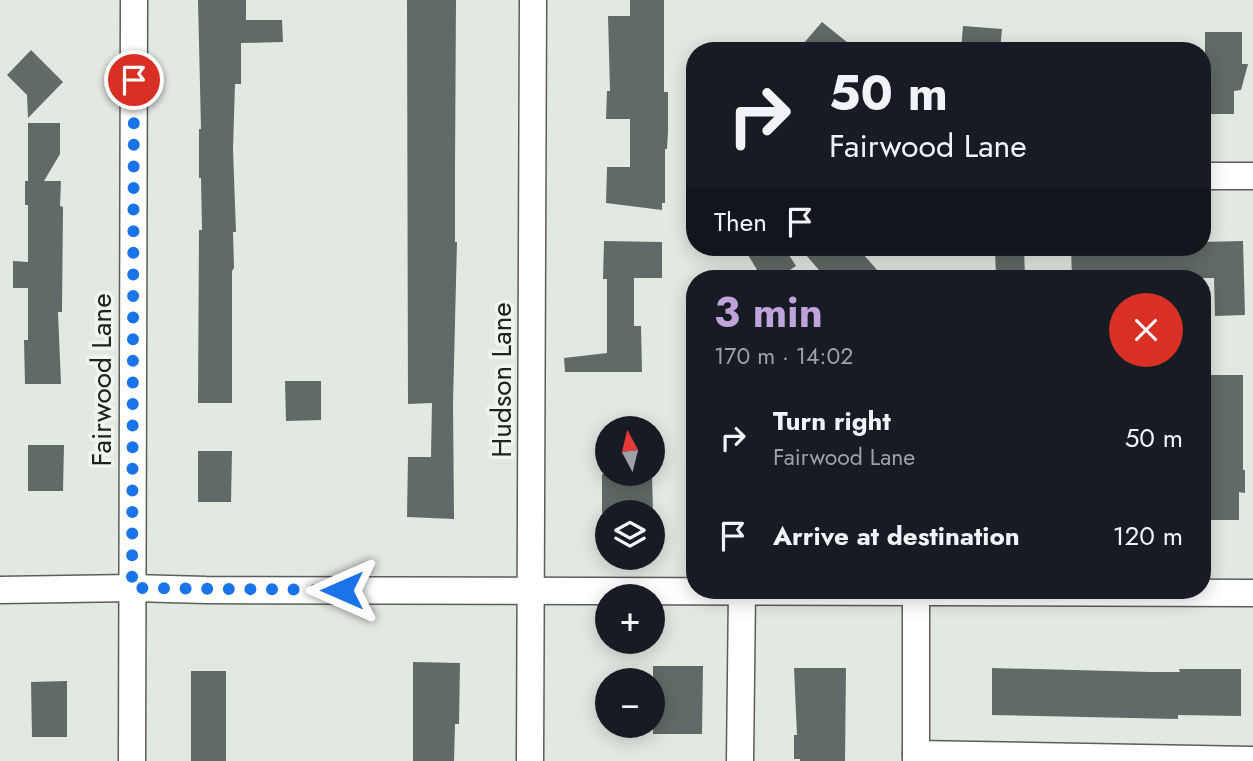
<!DOCTYPE html>
<html lang="en">
<head>
<meta charset="utf-8">
<style>
	:root { --surface:#171b24; --page:#20242c; --text:#f1f3f6; --muted:#9ea1a6; --accent:#bea4da }
	body { margin:0; font-family:Jost,sans-serif; background:var(--page); color:var(--text); height:100vh; display:flex; flex-direction:column; font-size:26px; white-space:nowrap }
	* { box-sizing:border-box; margin:0 }
	p { font-size:23px; color:var(--muted) }
	.icon { flex:none; width:38px; height:38px; fill:none; stroke:currentColor; stroke-width:2; stroke-linecap:round; stroke-linejoin:round }
	.map { position:relative; flex:1; overflow:hidden }
	.side { position:absolute; left:686px; top:270px; width:525px; height:329px; display:flex; flex-direction:column; background:var(--surface); border-radius:28px; box-shadow:0 4px 18px #0003 }
	.side>* { flex:none }
	.banner { position:absolute; left:686px; top:42px; width:525px; height:214px; border-radius:28px; box-shadow:0 4px 18px #0003; background:#171b24; color:var(--text); overflow:hidden }
	.needle { width:46px; rotate:353deg }
	.controls { position:absolute; left:595px; top:416px; display:grid; gap:14px }
	.controls a { display:grid; place-items:center; width:70px; height:70px; border-radius:50%; background:var(--surface); box-shadow:0 4px 18px #0003; font-size:35px }
	.pin { position:absolute; display:grid; place-items:center; width:60px; height:60px; color:#fff; margin:-30px; border:4px solid #fff; border-radius:50%; box-shadow:0 2px 7px #0007 }
	.me { position:absolute; width:77px; margin:-38px; rotate:270deg; stroke-linejoin:round; filter:drop-shadow(0 0 5px #0008) }
	.turn { display:flex; align-items:center; gap:24px; height:147px; padding:0 28px; font-size:32px }
	.turn .icon { width:91px; height:91px; stroke-width:2.5 }
	.turn b { display:block; font-size:49px; line-height:60px }
	.then { display:flex; align-items:center; height:66px; padding:0 28px; background:#0003; gap:14px; font-size:26px }
	.round { display:grid; place-items:center; flex:none; width:74px; height:74px; border-radius:37px; background:var(--page) }
	.summary { display:flex; align-items:center; justify-content:space-between; height:119px; padding:0 28px }
	h1 { font-size:42px; font-weight:700; line-height:52px; color:var(--accent) }
	ul { padding:0; list-style:none }
	li { display:flex; align-items:center; gap:21px; height:98px; padding:0 28px }
	li div { flex:1 }
	li b { display:block; font-size:26px }
	li em { font-style:normal }
	.map>svg:first-child { display:block }
	.building { fill:#606a67 }
	.lines { fill:none; stroke-linecap:round; stroke-linejoin:round }
	.minor-casing { stroke:#595f59; stroke-width:29 }
	.minor { stroke:#fff; stroke-width:26 }
	.route { stroke:#1a73e8; stroke-width:12; stroke-dasharray:0 21.6 }
	.labels { text-anchor:middle; dominant-baseline:central; stroke-width:7; stroke-linejoin:round; paint-order:stroke }
	.street-label { font-size:28px; fill:#202220; stroke:#eff6ef }
</style>
</head>
<body>
<div class="map">
<svg width="1253" height="761" viewBox="0 0 1253 761">
	<rect width="100%" height="100%" fill="#e2e9e1"/>
	<!-- building -->
	<g class="building">
		<path d="M198 0H246V20H282L283 42 241 43V84H235L233 149 236 232H233L234 268 232 271V403H198L199 230H202L201 178H199V129H201Z"/>
		<path d="M407 0H456L455 166V242H457L453 403 454 519 407 517 408 457H431L432 403 408 404Z"/>
		<path d="M630 0H664V92H668V131L667 149H665V203H662V210L606 203 607 167H630V119H606L607 91H610L608 16H630Z"/>
		<path d="M822 22 858 51H797Z"/>
		<path d="M963 26 1002 29 1000 51H961Z"/>
		<path d="M1205 32H1242V64H1248L1241 90 1234 91V114H1205Z"/>
		<path d="M31 50 63 82 28 118 27 95 7 75Z"/>
		<path d="M28 123H60V154L44 181H61L60 206 63 207 62 312H58L61 384H25L24 340H28V288H13V261L28 262V205H25V181H28Z"/>
		<path d="M604 241 662 242V278H634V326H641L642 372H565L564 358 607 353V279H603Z"/>
		<path d="M1243 241 1245 315 1215 316 1214 278H1072L1071 247H1202V242Z"/>
		<path d="M761 247H784L796 266 777 278H762L748 255Z"/>
		<path d="M799 247H857L884 278H826Z"/>
		<path d="M995 247H1024L1025 278H996Z"/>
		<path d="M1202 375H1243V470H1245V493L1239 492V520H1202Z"/>
		<path d="M285 381H321V420L286 421Z"/>
		<path d="M28 445H64L63 491H28Z"/>
		<path d="M198 451H232L231 502H198Z"/>
		<path d="M602 474H652L653 513H602Z"/>
		<path d="M413 662 460 663 459 724H455L454 761H413Z"/>
		<path d="M653 666H703L702 734H653Z"/>
		<path d="M794 668H846L845 761H800V759H794V735H797Z"/>
		<path d="M992 668 1151 672H1180L1179 669H1241V716L1178 715V719L992 715Z"/>
		<rect x="191" y="671" width="35" height="90"/>
		<path d="M67 681V737H32L31 682Z"/>
	</g>
	<g class="lines">
		<!-- minor casing -->
		<g class="minor-casing">
			<g id="minor">
				<path d="M1202 176H1253"/>
				<path d="M0 590 132 588 206 590 1253 593"/>
				<path d="M916 754 1253 760"/>
				<path d="M132 761 134 0"/>
				<path d="M530 761 533 0"/>
				<path d="M740 761 742 591"/>
				<path d="M916 761V592"/>
			</g>
		</g>
		<!-- minor -->
		<use href="#minor" class="minor"/>
	</g>
	<g class="lines">
		<!-- route -->
		<path class="route" d="M134 80 132 588 342 590"/>
	</g>
	<g class="labels">
		<!-- street labels -->
		<g class="street-label">
			<text transform="translate(101 380) rotate(-90)">Fairwood Lane</text>
			<text transform="translate(501 380) rotate(-90)">Hudson Lane</text>
		</g>
	</g>
</svg>
<div class="controls">
<a><svg class="needle" viewBox="-14 -14 28 28"><path d="M0-13l5 13h-10z" fill="#e53935"/><path d="M0 13l5-13h-10z" fill="#9ea1a6"/></svg></a>
<a><svg class="icon" aria-label="layers" viewBox="0 0 24 24"><path d="M12 4l9 5-9 5-9-5zM3 14l9 5 9-5"/></svg></a>
<a>+</a>
<a>−</a>
</div>
<div class="pin" style="left:134px;top:80px;background:#d93025"><svg class="icon" aria-label="arrive" viewBox="0 0 24 24"><path d="M6 21V4h12l-3 4 3 4H6"/></svg></div>
<svg class="me" style="left:342px;top:590px" viewBox="-20 -20 40 40"><path d="M0-17L14 15 0 8-14 15z" fill="#1a73e8" stroke="#fff" stroke-width="4"/></svg>
<div class="banner">
<div class="turn"><svg class="icon" aria-label="right" viewBox="0 0 24 24"><path d="M7 20v-9h11M14 6l5 5-5 5"/></svg><div><b>50 m</b>Fairwood Lane</div></div>
<div class="then">Then<svg class="icon" aria-label="arrive" viewBox="0 0 24 24"><path d="M6 21V4h12l-3 4 3 4H6"/></svg></div>
</div>
<section class="side">
<div class="summary"><div><h1>3 min</h1><p>170 m · 14:02</p></div><a class="round" style="background:#d93025;color:#fff"><svg class="icon" aria-label="close" viewBox="0 0 24 24"><path d="M6 6l12 12M18 6L6 18"/></svg></a></div>
<ul>
<li><svg class="icon" aria-label="right" viewBox="0 0 24 24"><path d="M7 20v-9h11M14 6l5 5-5 5"/></svg><div><b>Turn right</b><p>Fairwood Lane</p></div><em>50 m</em></li>
<li><svg class="icon" aria-label="arrive" viewBox="0 0 24 24"><path d="M6 21V4h12l-3 4 3 4H6"/></svg><div><b>Arrive at destination</b></div><em>120 m</em></li>
</ul>
</section>
</div>
</body>
</html>
